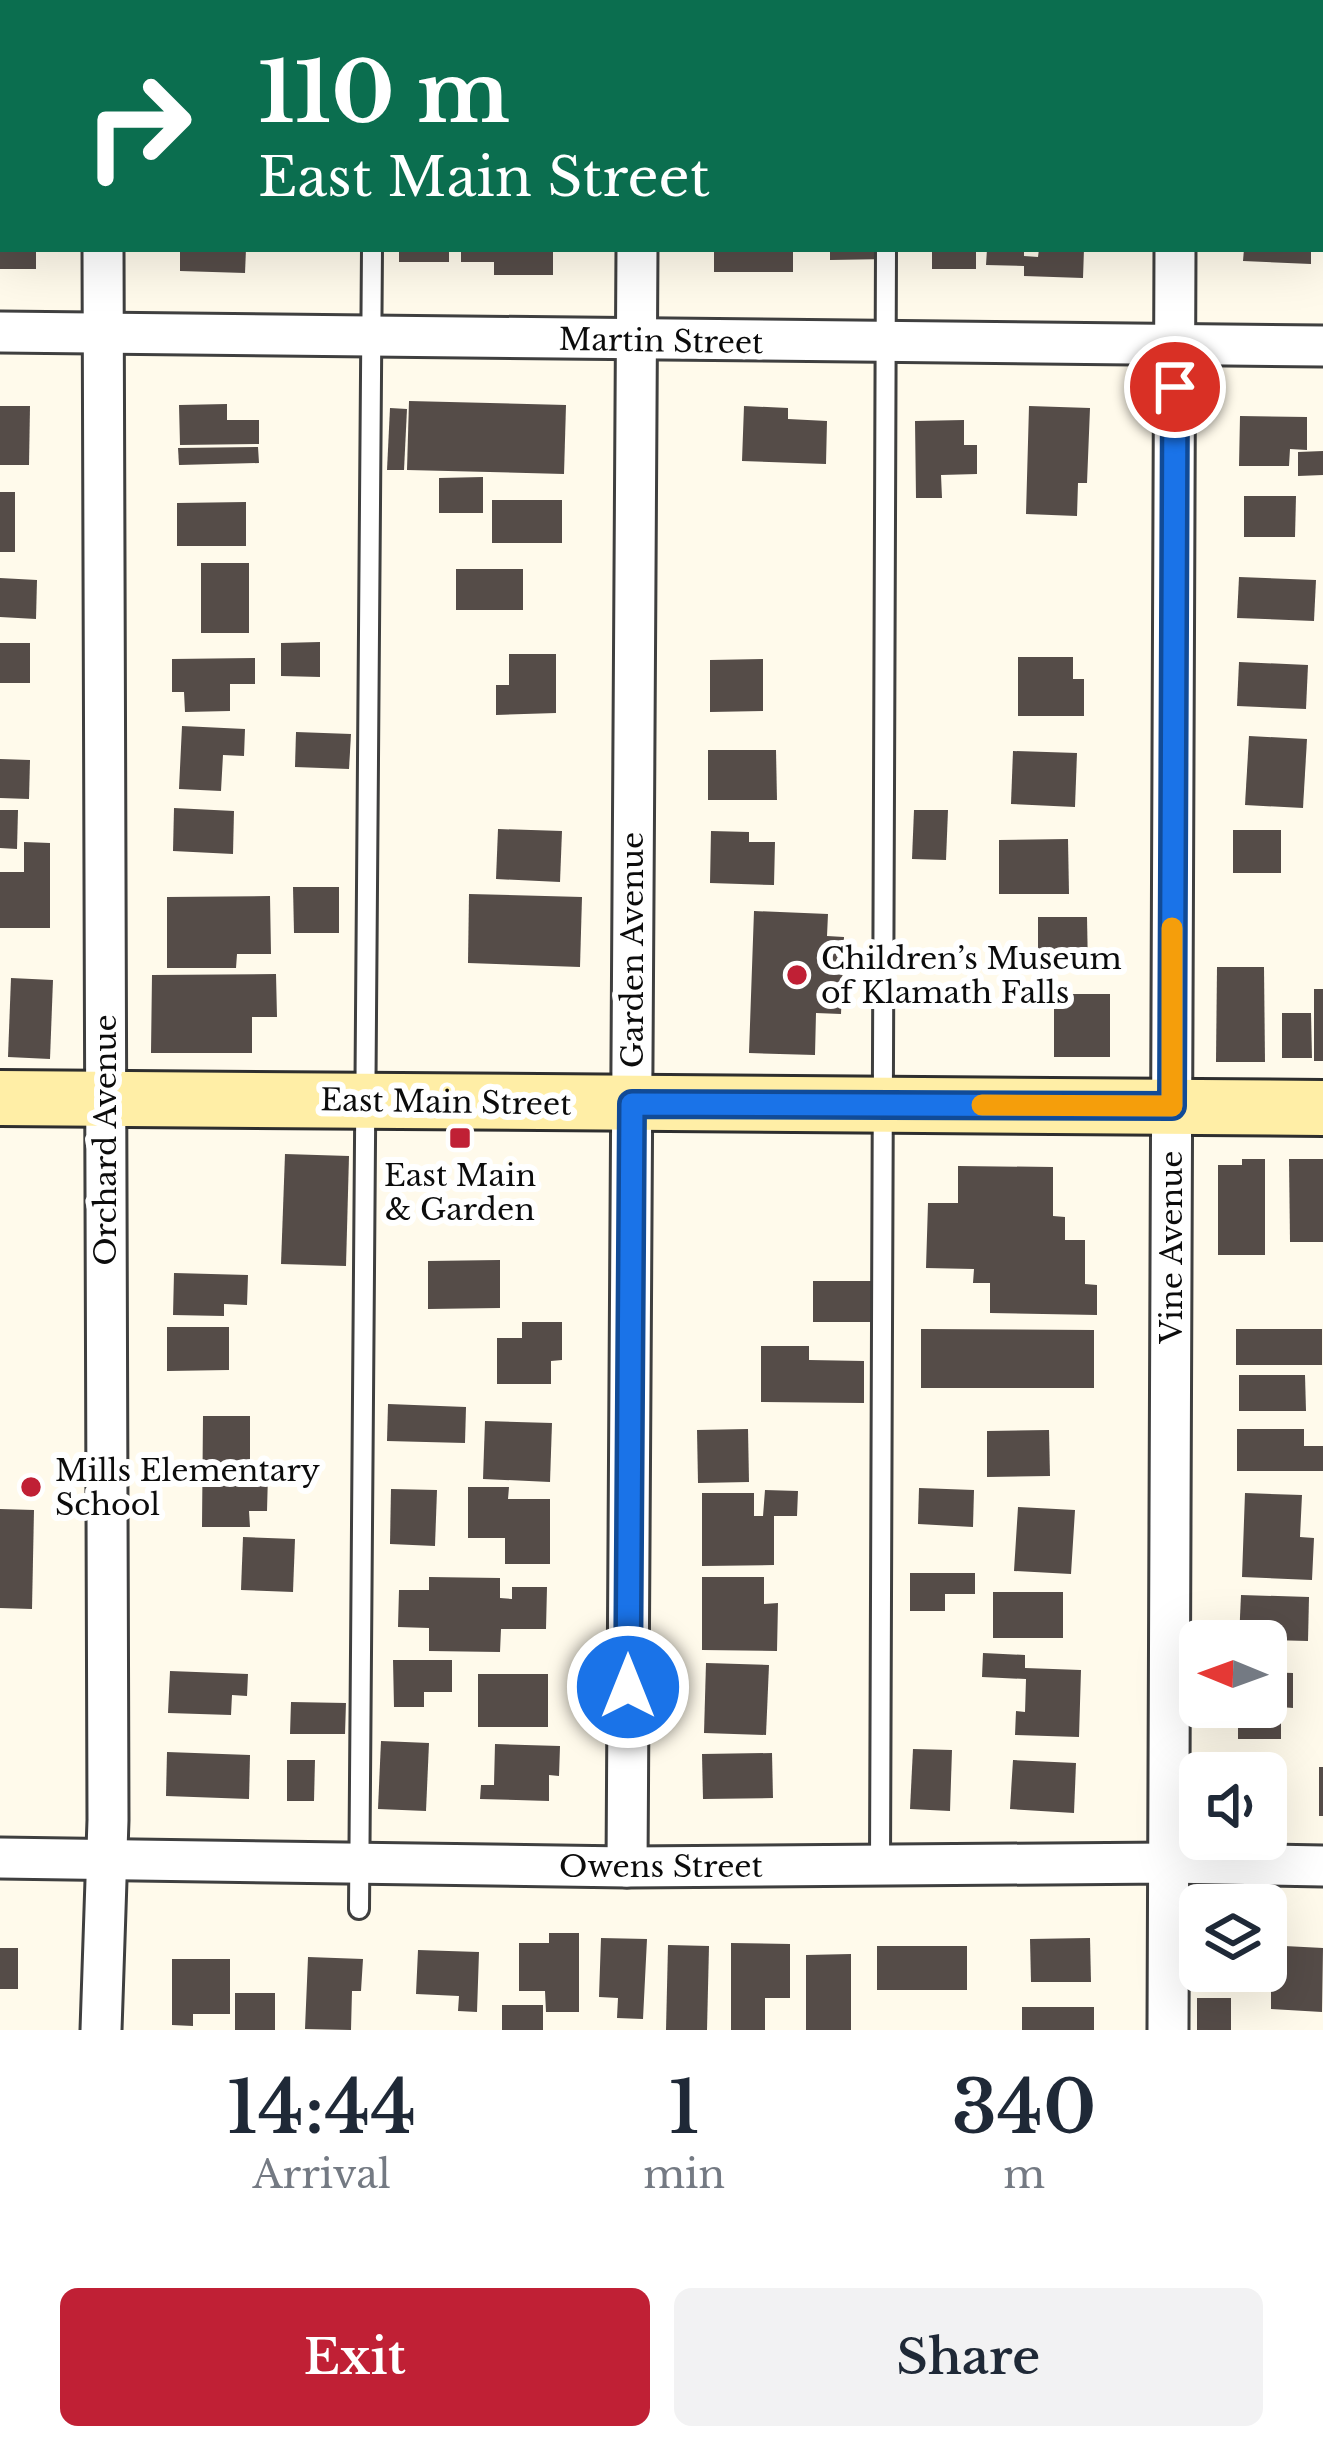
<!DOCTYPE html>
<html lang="en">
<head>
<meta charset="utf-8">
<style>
	:root { --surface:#fff; --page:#f2f2f3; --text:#1f2937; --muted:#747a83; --accent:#c02035 }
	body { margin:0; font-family:"Libre Baskerville",serif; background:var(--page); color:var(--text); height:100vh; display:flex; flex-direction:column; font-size:45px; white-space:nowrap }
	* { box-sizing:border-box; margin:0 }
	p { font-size:39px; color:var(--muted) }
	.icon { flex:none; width:66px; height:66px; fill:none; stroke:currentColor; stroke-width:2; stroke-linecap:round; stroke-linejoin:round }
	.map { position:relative; height:2030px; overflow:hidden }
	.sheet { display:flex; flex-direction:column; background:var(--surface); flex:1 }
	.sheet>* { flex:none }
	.hud { position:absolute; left:0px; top:0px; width:1323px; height:252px; box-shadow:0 12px 48px #0002; background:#0b6e4f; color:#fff; overflow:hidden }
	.needle { width:78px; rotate:271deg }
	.fabs { position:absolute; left:1179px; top:1620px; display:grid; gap:24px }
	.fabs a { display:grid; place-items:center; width:108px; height:108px; border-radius:18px; background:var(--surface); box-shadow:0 12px 48px #0002; font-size:60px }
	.pin { position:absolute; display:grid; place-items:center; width:102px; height:102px; color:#fff; margin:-51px; border:6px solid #fff; border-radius:50%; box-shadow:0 3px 12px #0007 }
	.me { position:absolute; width:132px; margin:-66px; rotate:0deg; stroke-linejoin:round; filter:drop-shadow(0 0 9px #0008) }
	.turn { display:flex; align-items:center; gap:42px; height:252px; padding:0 60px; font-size:54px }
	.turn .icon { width:156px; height:156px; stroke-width:2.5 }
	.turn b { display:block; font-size:84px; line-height:102px }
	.eta { display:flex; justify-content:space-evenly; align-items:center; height:204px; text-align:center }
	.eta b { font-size:72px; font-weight:600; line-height:84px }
	.primary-button { display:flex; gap:24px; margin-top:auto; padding:24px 60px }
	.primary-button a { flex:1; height:138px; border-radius:18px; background:var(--accent); color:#fff; font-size:48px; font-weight:600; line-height:138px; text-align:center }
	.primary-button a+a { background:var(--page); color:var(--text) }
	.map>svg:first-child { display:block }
	.building { fill:#554c48 }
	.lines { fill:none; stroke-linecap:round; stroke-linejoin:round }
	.lane-casing { stroke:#3f3f3f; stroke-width:24 }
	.street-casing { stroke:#3f3f3f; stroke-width:45 }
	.secondary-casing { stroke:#2e2e2e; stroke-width:60 }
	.lane { stroke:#fff; stroke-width:18 }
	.street { stroke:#fff; stroke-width:39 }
	.secondary { stroke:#ffeea6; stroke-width:54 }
	.route-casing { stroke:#114b97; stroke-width:30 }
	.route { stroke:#1a73e8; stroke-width:21 }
	.slow { stroke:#f59e0b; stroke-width:21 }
	.poi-dot { fill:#c02035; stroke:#fff; stroke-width:4.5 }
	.labels { text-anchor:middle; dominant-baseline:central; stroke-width:12; stroke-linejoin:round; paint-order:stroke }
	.street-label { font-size:30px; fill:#0c0c0c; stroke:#fff }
	.poi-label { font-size:30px; fill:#0c0c0c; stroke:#fff; text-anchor:start }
</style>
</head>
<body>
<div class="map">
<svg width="1323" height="2030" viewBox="0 0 1323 2030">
	<rect width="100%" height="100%" fill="#fffaeb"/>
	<!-- building -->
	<g class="building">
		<rect x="0" y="249" width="36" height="20"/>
		<path d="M180 249H246L245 273 180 271Z"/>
		<rect x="399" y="249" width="50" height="13"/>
		<path d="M461 249H553V275H494V262H461Z"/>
		<rect x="714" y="249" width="79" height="23"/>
		<path d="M830 249H888V259L830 260Z"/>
		<rect x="932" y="249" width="44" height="20"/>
		<path d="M987 249H1024V256L1038 257 1039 249H1084L1083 278 1024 276V266L986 265Z"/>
		<path d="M1244 249H1311V264L1243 261Z"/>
		<path d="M409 401 566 405 564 474 407 470Z"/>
		<path d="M227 404V420H259V444L180 445 179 405Z"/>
		<path d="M0 406H30L29 465H0Z"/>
		<path d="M744 406 788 408V419L827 421 826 464 742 461Z"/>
		<path d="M1029 406 1090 408 1087 483H1078L1077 516 1026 514Z"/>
		<path d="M390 408 407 409 404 470H387Z"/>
		<path d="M1240 416 1307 417V450L1290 449 1289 466H1239Z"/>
		<path d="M964 420V445H977V474L941 475 942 498H916L915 421Z"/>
		<path d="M258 447 259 463 179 465 178 448Z"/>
		<path d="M1323 451V475L1298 476V452Z"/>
		<path d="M483 477V513H439V478Z"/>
		<rect x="0" y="492" width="15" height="60"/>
		<path d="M1244 496H1296L1295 537H1244Z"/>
		<rect x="492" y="500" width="70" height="43"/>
		<path d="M246 502V546H177V503Z"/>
		<rect x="201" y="563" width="48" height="70"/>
		<rect x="456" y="569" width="67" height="41"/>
		<path d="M1239 577 1316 580 1314 621 1237 618Z"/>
		<path d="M0 578 37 580 36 619 0 617Z"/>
		<path d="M320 642V677L281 676V643Z"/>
		<rect x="0" y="643" width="30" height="40"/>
		<path d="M509 654H556V713L496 715V685H509Z"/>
		<path d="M1018 657H1073V679H1084V716H1018Z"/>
		<path d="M255 658V684H230V711L185 712 184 692H172V659Z"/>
		<path d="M763 659V711L710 712V660Z"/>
		<path d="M1239 662 1308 665 1306 709 1237 706Z"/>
		<path d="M182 726 245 729 244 756 223 755 221 791 179 789Z"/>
		<path d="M296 732 351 734 349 769 295 767Z"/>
		<path d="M1249 736 1307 739 1303 808 1245 805Z"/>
		<path d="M708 750H776L777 800H708Z"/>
		<path d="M1013 751 1077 753 1075 807 1011 804Z"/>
		<path d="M0 759 30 760 29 799 0 798Z"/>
		<path d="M174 808 234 811 233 854 173 851Z"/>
		<path d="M0 810H18L17 849 0 848Z"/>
		<path d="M914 810H948L946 860 912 859Z"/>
		<path d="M498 829 562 831 560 882 496 879Z"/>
		<rect x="1233" y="830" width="48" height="43"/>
		<path d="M711 831 749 832V842H775L774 885 710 883Z"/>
		<path d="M1068 839 1069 894H999V840Z"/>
		<path d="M24 842 50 843V928H0V872H24Z"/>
		<path d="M293 887H339V933H294Z"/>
		<path d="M469 894 582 897 580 967 468 963Z"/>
		<path d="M270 896 271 954H237L236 968H167V897Z"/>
		<path d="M754 911 828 914 827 936 844 937 841 1014 816 1013 815 1055 749 1053Z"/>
		<path d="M1038 917H1087L1088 970H1038Z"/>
		<path d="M1217 967H1264L1265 1062H1216Z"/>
		<path d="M276 974 277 1017H252V1053H151L152 975Z"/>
		<path d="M11 978 53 980 50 1059 8 1057Z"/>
		<rect x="1314" y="989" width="9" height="72"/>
		<rect x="1054" y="994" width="56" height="63"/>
		<path d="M1282 1013H1311L1312 1058H1282Z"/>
		<path d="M285 1154 349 1156 346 1266 281 1264Z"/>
		<path d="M1242 1159H1265V1255H1218V1165H1242Z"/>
		<path d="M1289 1159H1323V1242H1290Z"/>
		<path d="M958 1166 1053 1167V1216L1065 1217V1240H1085V1284L1097 1285V1315L990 1313V1283H973L974 1269 926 1268 928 1203H958Z"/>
		<path d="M500 1260V1308L428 1309V1261Z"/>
		<path d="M174 1273 248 1275 247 1305 224 1304V1316L173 1315Z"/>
		<rect x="813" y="1281" width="58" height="41"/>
		<path d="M522 1322H562V1360L551 1361V1384H497V1338H522Z"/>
		<path d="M167 1327H229V1370L167 1371Z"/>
		<path d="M921 1329 1094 1330V1388H921Z"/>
		<rect x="1236" y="1329" width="86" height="36"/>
		<path d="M761 1346H809V1360L864 1361V1403L761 1402Z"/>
		<path d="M1239 1375H1305L1306 1411H1239Z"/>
		<path d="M388 1404 466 1407 465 1443 387 1441Z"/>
		<path d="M203 1416H250V1474H268L267 1511H249L250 1527H202Z"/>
		<path d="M485 1421 552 1423 550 1482 483 1479Z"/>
		<path d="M748 1429 749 1482 698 1483 697 1430Z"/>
		<path d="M1237 1429H1304V1446H1323V1471H1237Z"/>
		<path d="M1049 1430 1050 1476 987 1477V1431Z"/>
		<path d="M468 1487H509L508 1499H550V1564H505V1538H468Z"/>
		<path d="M919 1488 974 1490 973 1527 918 1524Z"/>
		<path d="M391 1489 437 1490 435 1546 390 1544Z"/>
		<path d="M765 1490 798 1491 797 1516H774V1565L702 1566V1493H754V1516H763Z"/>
		<path d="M1245 1493 1302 1495 1300 1537 1314 1538 1312 1580 1242 1577Z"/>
		<path d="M1018 1507 1075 1510 1071 1574 1014 1571Z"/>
		<path d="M0 1509 34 1510 32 1609 0 1608Z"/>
		<path d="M243 1537 295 1539 293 1592 241 1590Z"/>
		<path d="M910 1573H975V1594H945V1611H910Z"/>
		<path d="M429 1577 500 1578V1598L512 1599V1587H547L546 1629H501L500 1652 429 1651V1628L398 1627 399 1590H429Z"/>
		<path d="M702 1577H764V1604L778 1603 777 1651 702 1650Z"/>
		<rect x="993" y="1592" width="70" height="46"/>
		<path d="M1241 1595 1309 1597 1308 1641 1239 1639Z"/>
		<path d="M983 1653 1025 1655V1668L1081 1670 1079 1737 1015 1735 1016 1711 1025 1712 1026 1679 982 1677Z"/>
		<path d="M393 1660H452V1692H424V1707H394Z"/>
		<path d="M706 1663 769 1665 766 1735 704 1733Z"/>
		<path d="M170 1671 248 1674 247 1696 232 1695 231 1715 168 1713Z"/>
		<path d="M1266 1672 1293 1673V1708L1281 1707V1739H1238V1707H1266Z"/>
		<rect x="478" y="1674" width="70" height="53"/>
		<path d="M291 1702 346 1703 345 1734H290Z"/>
		<path d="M381 1741 429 1743 426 1811 378 1809Z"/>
		<path d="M495 1744 560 1746 559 1776 549 1775V1801L480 1799 481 1785H494Z"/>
		<path d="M913 1749 952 1750 950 1811 910 1809Z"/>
		<path d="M167 1752 250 1755 249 1799 166 1796Z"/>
		<path d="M772 1753 773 1798 703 1799 702 1754Z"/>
		<path d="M1231 1757 1276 1759 1274 1811 1266 1810V1773H1230Z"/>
		<path d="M287 1760H315L314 1801H287Z"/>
		<path d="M1013 1760 1076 1763 1074 1813 1010 1809Z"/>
		<rect x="1319" y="1767" width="4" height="49"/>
		<path d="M549 1933H579V2012H546L545 1991H519V1943H549Z"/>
		<path d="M601 1938 647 1939 643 2019 617 2018 618 1998 599 1997Z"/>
		<path d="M1090 1938 1091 1982H1031L1030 1939Z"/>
		<path d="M731 1943 790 1944V1998H765V2030H731Z"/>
		<path d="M668 1945 709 1946 707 2030H666Z"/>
		<path d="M1266 1945 1323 1948 1322 2012 1271 2009V1992L1221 1990V1971H1266Z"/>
		<rect x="877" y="1946" width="90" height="44"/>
		<rect x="0" y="1948" width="18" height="41"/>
		<path d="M418 1950 479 1952 477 2012 458 2011 459 1996 416 1994Z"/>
		<path d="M851 1954V2030H806V1955Z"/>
		<path d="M308 1957 363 1959 361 1991H352L351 2030 305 2029Z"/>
		<path d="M172 1959H230V2014H193V2026L172 2025Z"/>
		<rect x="235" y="1993" width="40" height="37"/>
		<rect x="1197" y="1998" width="34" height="32"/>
		<rect x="502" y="2005" width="41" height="25"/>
		<rect x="1022" y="2007" width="72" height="23"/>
	</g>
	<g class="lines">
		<!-- lane casing -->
		<g class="lane-casing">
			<g id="lane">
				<path d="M372 3V0"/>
				<path d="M888 3V0"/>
				<path d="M880 1865 886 249"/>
				<path d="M359 1909 372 249"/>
			</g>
		</g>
		<!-- street casing -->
		<g class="street-casing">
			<g id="street">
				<path d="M108 3V0"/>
				<path d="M640 3V0"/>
				<path d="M1176 3V0"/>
				<path d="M0 332 1323 346"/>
				<path d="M0 1858 627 1867 1169 1863 1323 1866"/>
				<path d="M627 1867 637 249"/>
				<path d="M101 2030 108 1820 103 249"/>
				<path d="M1168 2030 1175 249"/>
			</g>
		</g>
		<!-- secondary casing -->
		<g class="secondary-casing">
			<path id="secondary" d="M0 1098 1323 1108"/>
		</g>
		<!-- lane -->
		<use href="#lane" class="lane"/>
		<!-- street -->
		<use href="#street" class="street"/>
		<!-- secondary -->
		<use href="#secondary" class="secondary"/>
	</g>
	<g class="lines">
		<!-- route casing -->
		<g class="route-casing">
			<path id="route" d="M628 1687 632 1104 1172 1106 1175 387"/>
		</g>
		<!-- route -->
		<use href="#route" class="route"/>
		<!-- slow -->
		<path class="slow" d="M982 1105 1172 1106V928"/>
	</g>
	<!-- markers -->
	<g class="poi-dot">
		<circle cx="797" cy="975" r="12"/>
		<rect x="448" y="1126" width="24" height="24" rx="6"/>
		<circle cx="31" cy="1487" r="12"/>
	</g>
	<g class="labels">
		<!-- street labels -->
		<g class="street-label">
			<text transform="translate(661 341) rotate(1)">Martin Street</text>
			<text transform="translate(632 950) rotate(-90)">Garden Avenue</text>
			<text transform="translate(446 1102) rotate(1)">East Main Street</text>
			<text transform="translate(105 1140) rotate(-90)">Orchard Avenue</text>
			<text transform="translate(1171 1247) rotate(-90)">Vine Avenue</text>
			<text x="661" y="1866">Owens Street</text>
		</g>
		<!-- poi labels -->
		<g class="poi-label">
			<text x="821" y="958">Children’s Museum<tspan x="821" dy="34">of Klamath Falls</tspan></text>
			<text x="460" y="1175" text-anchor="middle">East Main<tspan x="460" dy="34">&amp; Garden</tspan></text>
			<text x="55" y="1470">Mills Elementary<tspan x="55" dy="34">School</tspan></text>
		</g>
	</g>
</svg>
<div class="fabs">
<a><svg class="needle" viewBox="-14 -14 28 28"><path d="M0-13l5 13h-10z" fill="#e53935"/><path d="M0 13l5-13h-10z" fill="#747a83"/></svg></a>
<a><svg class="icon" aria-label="sound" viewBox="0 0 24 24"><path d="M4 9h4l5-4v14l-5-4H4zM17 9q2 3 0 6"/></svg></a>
<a><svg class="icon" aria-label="layers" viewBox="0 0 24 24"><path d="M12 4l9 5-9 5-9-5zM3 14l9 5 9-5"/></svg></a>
</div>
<div class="pin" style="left:1175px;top:387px;background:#d93025"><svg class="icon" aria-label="arrive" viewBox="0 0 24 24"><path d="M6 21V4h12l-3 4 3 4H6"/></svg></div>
<svg class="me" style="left:628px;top:1687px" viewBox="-20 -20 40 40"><circle r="17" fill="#1a73e8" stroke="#fff" stroke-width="3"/><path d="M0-11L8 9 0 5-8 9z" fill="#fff"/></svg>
<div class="hud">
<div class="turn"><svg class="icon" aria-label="right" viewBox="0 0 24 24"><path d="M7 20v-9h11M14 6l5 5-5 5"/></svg><div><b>110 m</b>East Main Street</div></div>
</div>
</div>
<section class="sheet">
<div class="eta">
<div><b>14:44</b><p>Arrival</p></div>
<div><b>1</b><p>min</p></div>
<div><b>340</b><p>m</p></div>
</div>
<div class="primary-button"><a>Exit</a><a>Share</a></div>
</section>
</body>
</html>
